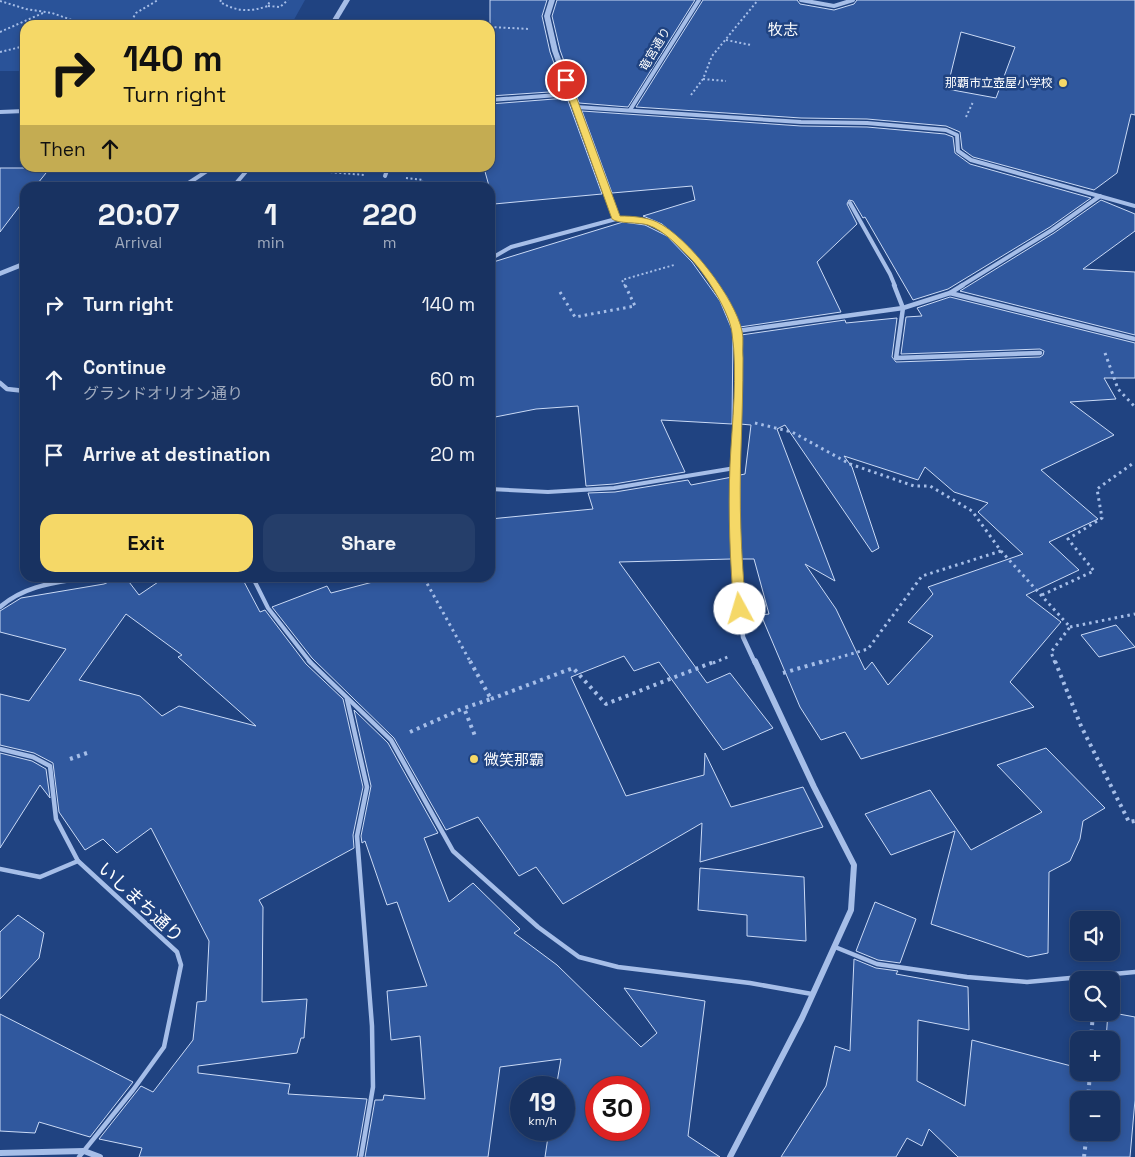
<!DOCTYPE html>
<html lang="en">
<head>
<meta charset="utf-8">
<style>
	:root { --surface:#183261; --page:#253e6a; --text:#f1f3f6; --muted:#9faabd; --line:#364d76; --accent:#f5d867 }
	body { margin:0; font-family:"Space Grotesk","Noto Sans JP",sans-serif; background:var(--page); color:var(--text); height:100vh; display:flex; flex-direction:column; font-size:19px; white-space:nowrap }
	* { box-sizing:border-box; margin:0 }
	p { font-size:16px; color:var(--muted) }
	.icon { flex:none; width:28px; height:28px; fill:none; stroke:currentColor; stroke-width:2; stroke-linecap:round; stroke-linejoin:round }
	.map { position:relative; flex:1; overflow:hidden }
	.panel { position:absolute; left:20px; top:182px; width:475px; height:400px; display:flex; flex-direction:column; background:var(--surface); border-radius:15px; box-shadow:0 2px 8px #0003,0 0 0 1px var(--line) }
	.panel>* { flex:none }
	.hud { position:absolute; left:20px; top:20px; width:475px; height:152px; border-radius:15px; box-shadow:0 2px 8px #0003,0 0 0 1px var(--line); background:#f5d867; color:#111; overflow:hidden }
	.tools { position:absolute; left:1070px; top:911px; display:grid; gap:10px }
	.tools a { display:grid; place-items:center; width:50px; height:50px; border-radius:10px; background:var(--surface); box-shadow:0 2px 8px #0003,0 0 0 1px var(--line); font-size:25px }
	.speed { position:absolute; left:510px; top:1076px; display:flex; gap:10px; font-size:25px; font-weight:700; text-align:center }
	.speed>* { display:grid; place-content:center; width:65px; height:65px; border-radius:50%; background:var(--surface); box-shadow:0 2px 8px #0003,0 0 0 1px var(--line); line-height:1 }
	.speed small { font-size:12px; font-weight:400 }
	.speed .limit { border:8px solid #d22; background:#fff; color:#111 }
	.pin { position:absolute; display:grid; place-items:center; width:42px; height:42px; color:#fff; margin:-21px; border:2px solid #fff; border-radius:50%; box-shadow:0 1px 5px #0007 }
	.me { position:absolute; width:55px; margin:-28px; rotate:354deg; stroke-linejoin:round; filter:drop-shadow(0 0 4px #0008) }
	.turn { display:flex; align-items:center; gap:18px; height:105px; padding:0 20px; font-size:22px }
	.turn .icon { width:65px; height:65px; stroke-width:2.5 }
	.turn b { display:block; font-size:35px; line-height:42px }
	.then { display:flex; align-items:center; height:48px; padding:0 20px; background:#0003; gap:10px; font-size:19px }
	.eta { display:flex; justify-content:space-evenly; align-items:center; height:85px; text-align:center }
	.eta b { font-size:30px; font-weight:600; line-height:35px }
	.action { display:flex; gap:10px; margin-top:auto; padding:10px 20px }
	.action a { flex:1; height:58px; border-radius:15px; background:var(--accent); color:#111; font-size:20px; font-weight:600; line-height:58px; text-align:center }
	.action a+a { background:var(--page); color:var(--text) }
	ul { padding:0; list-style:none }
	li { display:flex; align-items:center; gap:15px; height:75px; padding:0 20px }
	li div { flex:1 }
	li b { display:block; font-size:19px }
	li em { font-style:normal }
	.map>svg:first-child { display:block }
	.green { fill:#2a5399 }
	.building { fill:#30589e; stroke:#cadaf6; fill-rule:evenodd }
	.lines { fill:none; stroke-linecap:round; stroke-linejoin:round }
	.path-far2 { stroke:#a6bee8; stroke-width:2; stroke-dasharray:2 2.5; stroke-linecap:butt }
	.path-far1 { stroke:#a6bee8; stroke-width:3; stroke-dasharray:2.5 4; stroke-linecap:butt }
	.path { stroke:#a6bee8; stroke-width:4; stroke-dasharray:3 4.5; stroke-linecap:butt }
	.service-far1 { stroke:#a6bee8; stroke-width:4 }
	.service { stroke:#a6bee8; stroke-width:4.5 }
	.minor-far2 { stroke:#a6bee8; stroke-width:4 }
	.minor-far1 { stroke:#a6bee8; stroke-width:4.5 }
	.minor { stroke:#a6bee8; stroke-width:6 }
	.tertiary { fill:#a6bee8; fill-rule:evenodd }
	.route { fill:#f5d867; stroke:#9f8c43 }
	.poi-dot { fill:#f5d867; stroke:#204381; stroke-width:2 }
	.labels { text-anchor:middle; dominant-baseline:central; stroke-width:5; stroke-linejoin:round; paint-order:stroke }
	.far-street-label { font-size:12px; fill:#fff; stroke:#204381 }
	.far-poi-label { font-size:12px; fill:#fff; stroke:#204381; text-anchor:end }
	.far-quarter-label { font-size:15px; fill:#fff; stroke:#204381 }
	.poi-label { font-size:15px; fill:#fff; stroke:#204381; text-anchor:start }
	.near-street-label { font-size:18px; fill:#fff; stroke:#204381 }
</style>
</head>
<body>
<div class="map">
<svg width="1135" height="1157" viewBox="0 0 1135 1157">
	<rect width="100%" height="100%" fill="#204381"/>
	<!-- green -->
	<path class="green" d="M0 0H305L291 25H25V71H0Z"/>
	<!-- building -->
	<g class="building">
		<path d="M490 0H547L542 16 550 52 564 91 490 96Z"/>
		<path d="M557 0H695L628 107 579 103 560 50 552 16Z"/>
		<path d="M703 0H797L800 4 834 10 854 4 857 0H1135V115L1131 114 1117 173 1094 190 973 157 962 149 960 132 946 126 867 119 801 118 636 107ZM961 32 1015 47 996 98 947 89Z"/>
		<path d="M567 98 602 194 494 204 484 168H490V104Z"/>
		<path d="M582 111 801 126 867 127 945 134 953 137 955 153 970 164 1091 198 1050 227 948 289 913 300 865 217 863 218 853 201 849 200 847 204 857 224 817 262 841 312 740 327 727 297 689 248 662 224 643 216 695 200 692 186 612 193Z"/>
		<path d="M0 168H50L34 188H25V199L0 232Z"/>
		<path d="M1101 200 1135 214V231L1083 269 1135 272V335L960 291 1054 233Z"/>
		<path d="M623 222 645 225 667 236 692 262 720 301 733 332 732 424 661 420 685 472 614 484 586 486 578 406 536 409 490 418V263Z"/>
		<path d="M950 297 1135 343V378H1104L1116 399 1070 402 1114 435 1041 470 1098 519 1049 542 1079 570 1026 595 1061 622 1010 682 1034 707 861 759 845 732 821 740 800 707 761 615 769 614 754 559H739L740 475 745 474 751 425 740 424 741 335 845 320 846 323 897 318 892 357 896 362 1040 357 1043 355 1044 351 1040 349 901 354 906 317 922 316 917 308ZM785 425 872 552 879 548 852 467 844 456 918 480 925 467 954 492 988 503 978 512 1023 554 928 587 933 594 908 622 933 636 888 685 872 662 865 670 836 609 805 564 835 581 777 429Z"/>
		<path d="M732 477 731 559 619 562 707 683 730 673 773 728 723 750 659 662 634 671 624 656 571 677 626 796 704 775 705 753 731 807 803 787 823 827 700 862 702 823 563 904 536 867 519 876 478 817 446 830 394 738 312 658 272 607 327 586 331 593 388 578H490V519L593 509 588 493 615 492 688 480 691 485Z"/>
		<path d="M118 578H126L139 595 164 578H242L260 612 265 610 306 664 343 699 363 787 353 835 354 848 259 900 263 907 262 1002 307 999 304 1038H301L297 1053 198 1066V1073L290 1084 288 1094 367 1099 357 1157H139L142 1148 99 1139 141 1086 153 1092 193 1040 197 1002 206 1001 209 941 151 828 117 853 103 839 85 850 59 812 53 763 34 753 0 745V694L29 701 66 649 0 632V611L21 598 104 584ZM126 614 182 655 178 657 256 726 179 706 162 716 140 696 79 680Z"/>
		<path d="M1116 625 1135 647 1099 657 1081 635Z"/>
		<path d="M354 710 388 743 438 833 424 838 449 902 473 883 520 929 514 933 557 965 641 1047 657 1033 624 988 705 1001 688 1136 720 1157H545L549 1130H564V1088H556L561 1059 500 1067 488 1157H365L375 1100H383L384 1095 425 1099 420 1036 391 1040 387 991 427 986 397 902 387 905 365 841 362 843 361 836 371 786ZM596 1088H639V1130H596Z"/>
		<path d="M1046 748 1105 808 1083 821 1080 839 1070 861 1049 872 1048 953 1028 957 931 924 955 831 891 855 865 814 930 790 971 850 1042 812 997 765Z"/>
		<path d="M0 753 32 761 46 769 50 798 40 785 0 848Z"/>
		<path d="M700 868 804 877 806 941 747 936V915L698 910Z"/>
		<path d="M875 902 916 919 900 963 878 960 856 951Z"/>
		<path d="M18 915 44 933 39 958 0 999V932Z"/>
		<path d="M854 959 876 968 898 971 896 974 968 987 969 1030 918 1020 917 1081 965 1106 972 1040 1079 1068V1072L1104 1074V1072H1111V1040H1106L1108 1012 1135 1017V1100L1130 1157H958L929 1129 922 1146 907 1138 896 1157H781L826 1086 835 1046 850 1051ZM1079 1100H1111V1132H1079Z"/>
		<path d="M0 1014 133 1082 90 1137 39 1122 35 1133 0 1131Z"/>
	</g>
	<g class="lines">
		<!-- path-far2 -->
		<g class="path-far2">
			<path d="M221 0 220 2C237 12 250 12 268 6L270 0"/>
			<path d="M0 1 26 9 52 13 86 25"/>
			<path d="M268 6 280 7 288 0"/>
			<path d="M129 25 136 13 158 0"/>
			<path d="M490 27 530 29"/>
			<path d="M0 32 43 13"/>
			<path d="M726 40 751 45"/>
			<path d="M0 52 25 46"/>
			<path d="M703 79 726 81"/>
			<path d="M691 95 703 79 712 56 758 0"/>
			<path d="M966 117 973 102"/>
			<path d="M281 168 365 175"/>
			<path d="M406 178 423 180 422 188"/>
			<path d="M625 286 622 280 674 265"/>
		</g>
		<!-- path-far1 -->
		<g class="path-far1">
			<path d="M560 292 575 317 635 306 625 285"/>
			<path d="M1105 353 1118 389 1135 407"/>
			<path d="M755 423 792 432 850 464 914 486H930L972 511 1001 551 1070 627 1051 652 1055 663"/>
			<path d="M424 578 471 663"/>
			<path d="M1042 595 1094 571 1068 539 1102 518 1097 489 1135 462"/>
			<path d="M1070 627 1135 614"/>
			<path d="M713 663 730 656"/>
			<path d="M820 663 868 649 922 576 1001 551"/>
		</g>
		<!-- path -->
		<g class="path">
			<path d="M470 661 491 699 464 708 475 736"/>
			<path d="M1055 661 1081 726 1129 822 1135 821"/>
			<path d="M783 673 824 661"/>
			<path d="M491 699 573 668 606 704 716 661"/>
			<path d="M410 732 464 708"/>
			<path d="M70 759 87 753"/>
			<path d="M1091 1040 1093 1012"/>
			<path d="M1088 1100 1090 1072"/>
			<path d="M1084 1157 1087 1132"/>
		</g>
		<!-- service-far1 -->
		<g class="service-far1">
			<path d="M490 489 548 492 614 488 735 468"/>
			<path d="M253 578 268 608 311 663"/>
		</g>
		<!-- service -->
		<g class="service">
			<path d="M309 661 391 740 453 851 538 927 579 957 618 967 750 983 812 994"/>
			<path d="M347 699 367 787 357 836 372 1026 373 1087 361 1157"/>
			<path d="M0 749 33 757 50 766 56 819 78 861 177 952 181 965 164 1047 133 1090 79 1157"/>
			<path d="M0 869 40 877 78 861"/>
			<path d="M835 947 877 964 967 977 1027 982 1135 972"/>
		</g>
		<!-- minor-far2 -->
		<g class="minor-far2">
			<path d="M801 0 834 6 853 0"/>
			<path d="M490 100 571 94"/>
			<path d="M576 107 801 122 867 123 946 130 957 135 958 151 971 160 1135 206"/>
			<path d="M630 110 699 0"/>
			<path d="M0 112 25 111"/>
			<path d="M385 176 388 168"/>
			<path d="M232 188 249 168"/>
			<path d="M850 203 890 274 895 286"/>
			<path d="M490 259 511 247 616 219C628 218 639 218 651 223 675 231 701 267 715 286"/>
			<path d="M961 286 1052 230 1100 196"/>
		</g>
		<!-- minor-far1 -->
		<g class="minor-far1">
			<path d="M714 285 724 299 737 331 735 556 743 637 755 663"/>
			<path d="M894 285 903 308 896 358 1040 353"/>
			<path d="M950 293 963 285"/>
			<path d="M737 331 903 308 950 293 1135 339"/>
			<path d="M0 383 7 389 25 391"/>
			<path d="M0 607C24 586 53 583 83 578"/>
		</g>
		<!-- minor -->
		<g class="minor">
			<path d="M0 1153 84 1151 100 1157"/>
			<path d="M730 1157 802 1018 851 910 854 865 814 787 755 661"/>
		</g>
		<!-- tertiary -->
		<g class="tertiary">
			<path d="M344 0H350L335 25H329Z"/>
			<path d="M549 0H555L550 16 558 51 619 219 618 220H614L613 219 552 51 544 16Z"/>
			<path d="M208 168H215L185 188H177Z"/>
			<path d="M25 261V266L0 276V271Z"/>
		</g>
	</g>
	<!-- route -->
	<path class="route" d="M566 77 570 80 620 216C632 216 646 217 657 222 688 237 735 298 742 331 744 339 742 349 743 358 743 388 742 419 741 449 739 503 741 556 746 609L744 612H736L734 609C730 561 728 513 730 465 732 423 738 374 732 333 730 313 706 275 692 260 681 249 664 230 648 225 639 222 618 224 612 219L562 80Z"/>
	<!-- markers -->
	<g class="poi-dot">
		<circle cx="1063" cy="83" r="5"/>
		<circle cx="474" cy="759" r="5"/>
	</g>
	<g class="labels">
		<!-- far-street labels -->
		<g class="far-street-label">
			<text transform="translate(655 49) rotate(-59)">竜宮通り</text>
		</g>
		<!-- far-poi labels -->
		<g class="far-poi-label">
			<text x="1053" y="83">那覇市立壺屋小学校</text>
		</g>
		<!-- far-quarter labels -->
		<g class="far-quarter-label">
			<text x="783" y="29">牧志</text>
		</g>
		<!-- poi labels -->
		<g class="poi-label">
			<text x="484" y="759">微笑那霸</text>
		</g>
		<!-- near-street labels -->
		<g class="near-street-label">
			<text transform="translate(141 902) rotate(43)">いしまち通り</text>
		</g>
	</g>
</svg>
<div class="tools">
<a><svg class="icon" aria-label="sound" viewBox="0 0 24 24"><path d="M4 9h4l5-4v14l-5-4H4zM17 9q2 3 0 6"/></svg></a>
<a><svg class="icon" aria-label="search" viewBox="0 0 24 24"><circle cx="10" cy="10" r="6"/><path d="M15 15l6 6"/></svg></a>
<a>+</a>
<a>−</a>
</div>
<div class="speed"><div>19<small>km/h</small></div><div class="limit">30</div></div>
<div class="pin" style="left:566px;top:80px;background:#d93025"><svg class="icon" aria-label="arrive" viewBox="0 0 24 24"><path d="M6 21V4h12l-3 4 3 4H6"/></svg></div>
<svg class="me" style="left:740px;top:609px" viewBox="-20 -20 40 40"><circle r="19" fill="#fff"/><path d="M0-13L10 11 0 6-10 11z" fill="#f5d867"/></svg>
<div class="hud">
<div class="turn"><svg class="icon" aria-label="right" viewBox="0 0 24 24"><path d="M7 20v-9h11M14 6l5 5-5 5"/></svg><div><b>140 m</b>Turn right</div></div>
<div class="then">Then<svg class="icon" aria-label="ahead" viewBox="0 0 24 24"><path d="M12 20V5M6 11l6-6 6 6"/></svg></div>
</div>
<section class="panel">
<div class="eta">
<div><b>20:07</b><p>Arrival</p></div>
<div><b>1</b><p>min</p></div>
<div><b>220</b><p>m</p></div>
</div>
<ul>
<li><svg class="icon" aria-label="right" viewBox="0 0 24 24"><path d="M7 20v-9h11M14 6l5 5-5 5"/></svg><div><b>Turn right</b></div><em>140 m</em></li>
<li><svg class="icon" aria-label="ahead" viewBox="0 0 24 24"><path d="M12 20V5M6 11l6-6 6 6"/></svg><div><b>Continue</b><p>グランドオリオン通り</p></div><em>60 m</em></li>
<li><svg class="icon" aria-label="arrive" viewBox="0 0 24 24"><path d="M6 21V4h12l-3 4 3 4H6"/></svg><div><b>Arrive at destination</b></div><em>20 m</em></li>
</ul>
<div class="action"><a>Exit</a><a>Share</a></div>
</section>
</div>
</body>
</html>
